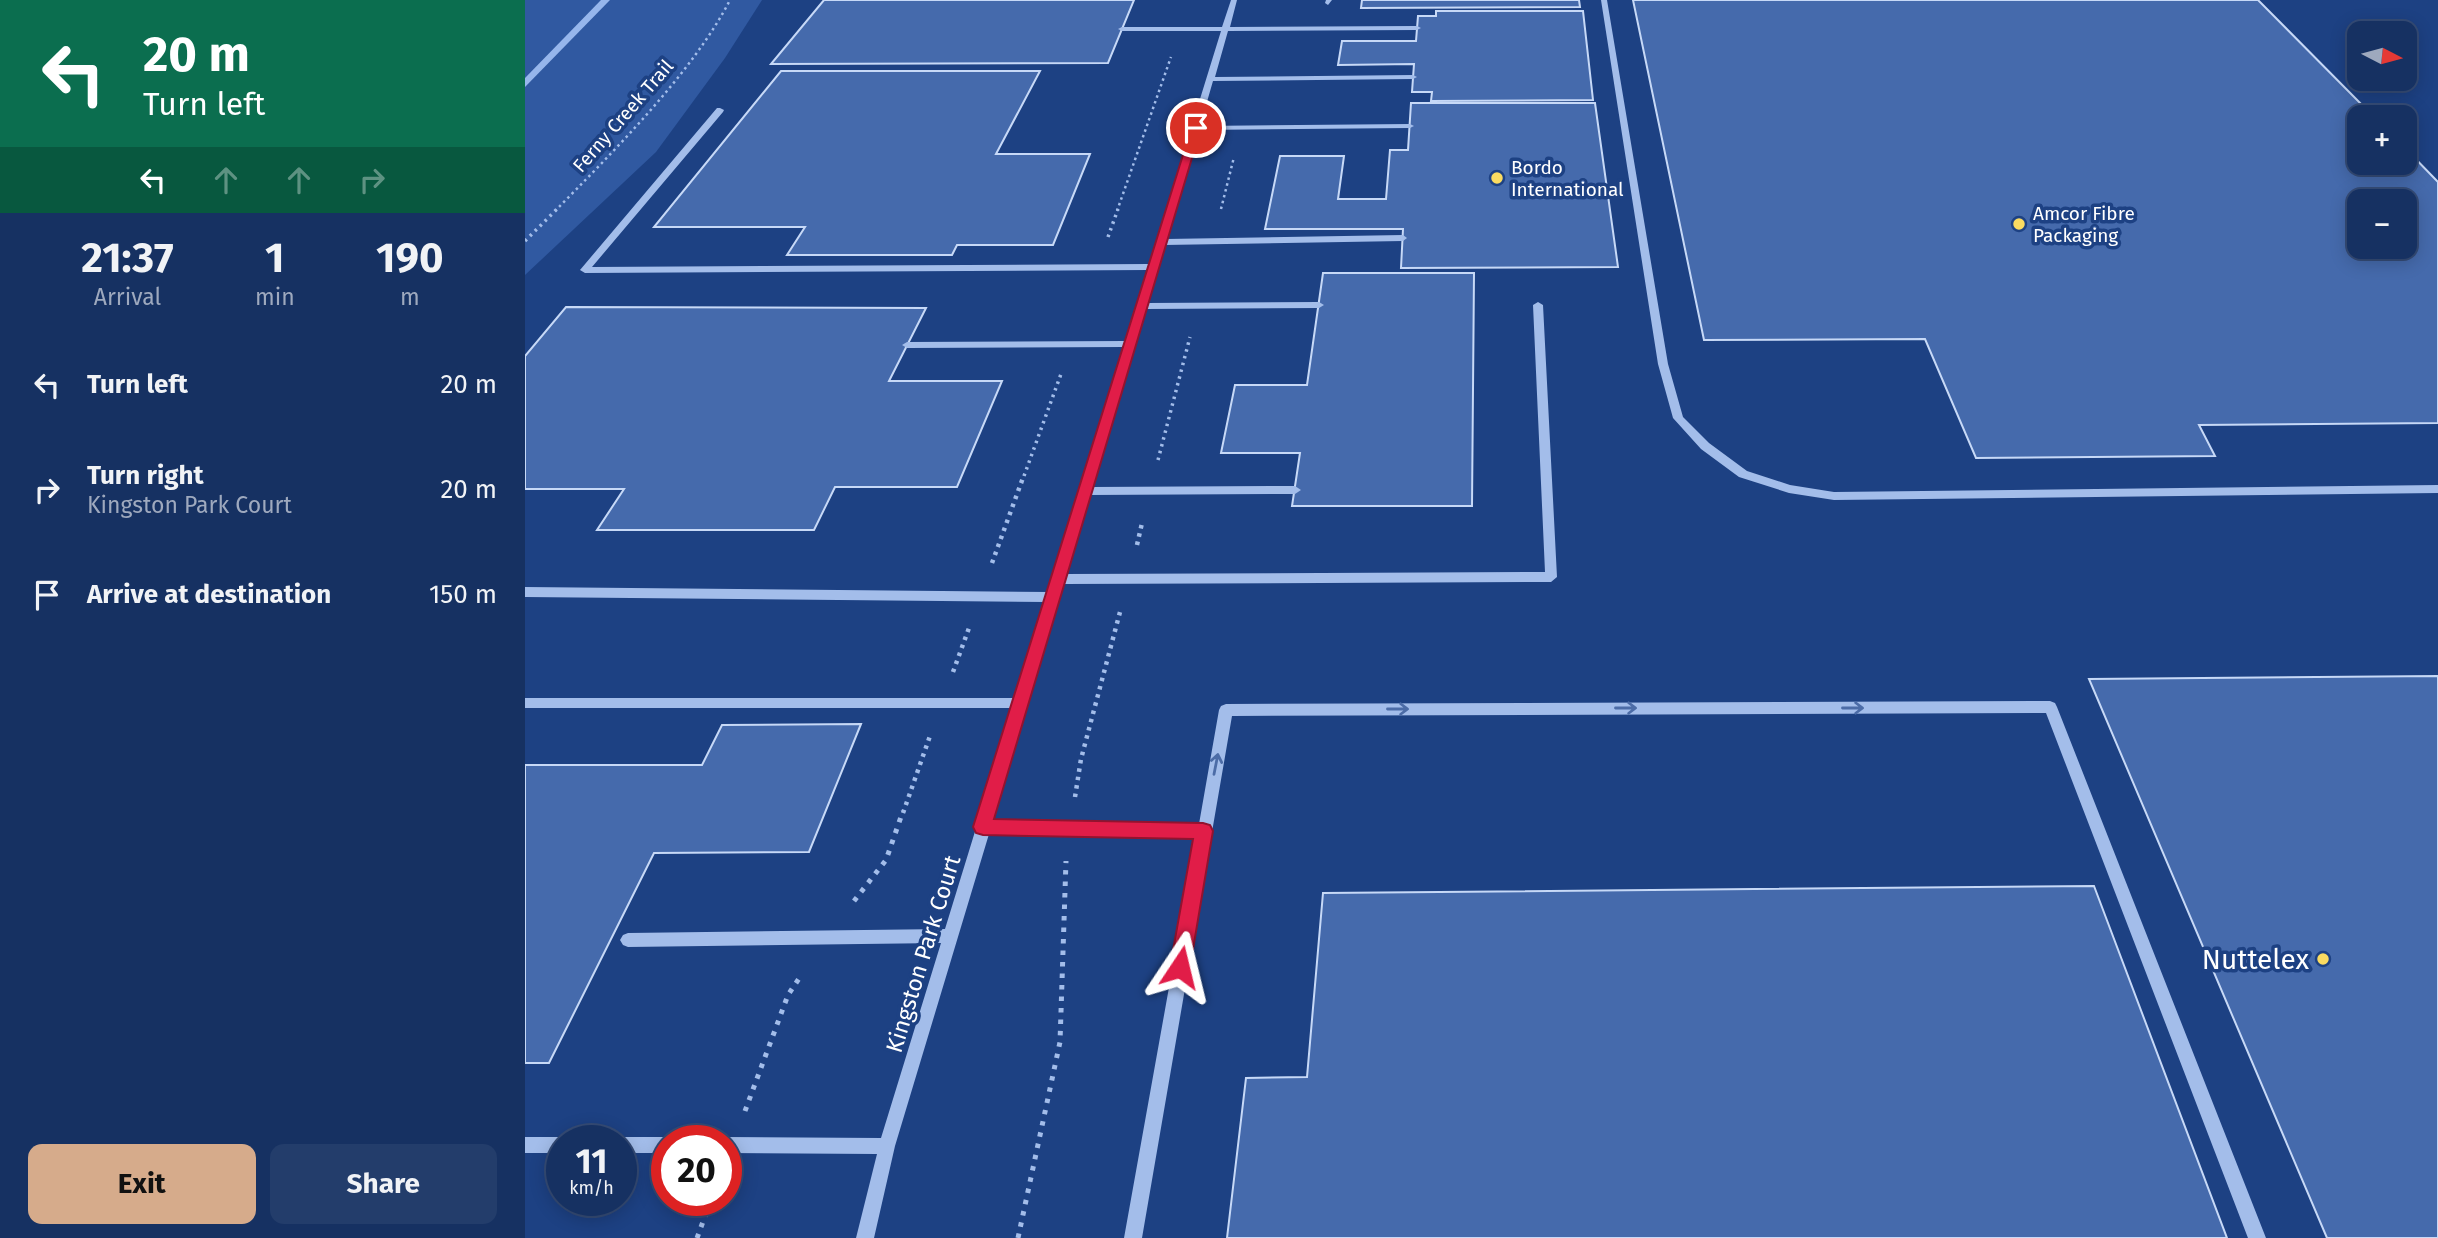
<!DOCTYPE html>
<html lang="en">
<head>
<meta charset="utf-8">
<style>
	:root { --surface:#163162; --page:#233d6b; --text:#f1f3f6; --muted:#9ea9be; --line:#354c77; --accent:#d6ab8b }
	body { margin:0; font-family:"Fira Sans",sans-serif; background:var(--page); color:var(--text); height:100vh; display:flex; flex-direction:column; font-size:26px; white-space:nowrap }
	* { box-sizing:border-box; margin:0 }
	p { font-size:23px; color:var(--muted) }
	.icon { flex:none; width:38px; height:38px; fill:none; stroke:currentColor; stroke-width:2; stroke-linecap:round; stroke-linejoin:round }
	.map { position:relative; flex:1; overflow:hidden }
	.side { display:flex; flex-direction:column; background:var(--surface); width:525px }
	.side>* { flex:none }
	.banner { background:#0b6e4f; color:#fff; overflow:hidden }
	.needle { width:46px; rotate:96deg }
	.tools { position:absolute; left:1822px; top:21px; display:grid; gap:14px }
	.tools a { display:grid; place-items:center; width:70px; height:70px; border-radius:14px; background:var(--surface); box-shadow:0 4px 18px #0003,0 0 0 2px var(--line); font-size:35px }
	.speed { position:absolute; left:21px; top:1125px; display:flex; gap:14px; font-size:35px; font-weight:700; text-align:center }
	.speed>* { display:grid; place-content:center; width:91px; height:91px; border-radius:50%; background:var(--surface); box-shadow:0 4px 18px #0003,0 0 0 2px var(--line); line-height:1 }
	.speed small { font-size:18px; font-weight:400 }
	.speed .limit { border:10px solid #d22; background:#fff; color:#111 }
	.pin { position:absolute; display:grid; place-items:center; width:60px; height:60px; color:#fff; margin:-30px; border:4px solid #fff; border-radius:50%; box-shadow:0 2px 7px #0007 }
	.me { position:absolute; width:77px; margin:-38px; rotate:10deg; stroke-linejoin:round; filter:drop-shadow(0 0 5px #0008) }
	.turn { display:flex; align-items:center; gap:24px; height:147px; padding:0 28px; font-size:32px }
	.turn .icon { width:91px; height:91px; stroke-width:2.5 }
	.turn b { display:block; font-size:49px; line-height:60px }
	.lanes { display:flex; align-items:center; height:66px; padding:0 28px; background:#0003; justify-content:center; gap:35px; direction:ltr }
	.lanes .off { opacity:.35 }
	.eta { display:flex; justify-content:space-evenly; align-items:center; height:119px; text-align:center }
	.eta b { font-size:42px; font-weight:700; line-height:49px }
	.action { display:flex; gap:14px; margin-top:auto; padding:14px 28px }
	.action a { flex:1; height:80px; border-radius:14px; background:var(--accent); color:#111; font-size:28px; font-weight:700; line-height:80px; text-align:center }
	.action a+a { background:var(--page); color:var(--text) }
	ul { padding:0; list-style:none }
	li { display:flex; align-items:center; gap:21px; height:105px; padding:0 28px }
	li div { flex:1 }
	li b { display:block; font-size:26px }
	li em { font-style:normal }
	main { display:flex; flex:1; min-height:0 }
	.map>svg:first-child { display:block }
	.green { fill:#3059a1 }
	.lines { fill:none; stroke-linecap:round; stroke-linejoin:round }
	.stream { fill:#96b6ec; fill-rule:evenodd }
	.building { fill:#456aac; stroke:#c7d9f7; stroke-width:2; fill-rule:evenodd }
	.path-far3 { stroke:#a3bdea; stroke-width:2.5; stroke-dasharray:2.5 3.5; stroke-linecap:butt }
	.path-far2 { stroke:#a3bdea; stroke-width:3.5; stroke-dasharray:2.5 4.5; stroke-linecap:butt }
	.path-far1 { stroke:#a3bdea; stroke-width:4.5; stroke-dasharray:3.5 5; stroke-linecap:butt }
	.path { stroke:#a3bdea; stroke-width:5; stroke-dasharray:4.5 7; stroke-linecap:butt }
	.minor { fill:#a3bdea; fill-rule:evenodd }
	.oneway { stroke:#4c6ca7 }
	.route { fill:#e11d48; stroke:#92132f; stroke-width:2 }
	.poi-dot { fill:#fadb61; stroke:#1d4183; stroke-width:2.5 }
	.labels { text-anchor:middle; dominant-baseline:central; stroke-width:7; stroke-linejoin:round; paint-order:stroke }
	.far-street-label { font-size:19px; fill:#fff; stroke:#1d4183 }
	.far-poi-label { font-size:19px; fill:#fff; stroke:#1d4183; text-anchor:start }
	.street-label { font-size:23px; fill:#fff; stroke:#1d4183 }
	.near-poi-label { font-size:28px; fill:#fff; stroke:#1d4183; text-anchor:end }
</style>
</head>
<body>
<main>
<section class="side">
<div class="banner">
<div class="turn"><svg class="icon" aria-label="left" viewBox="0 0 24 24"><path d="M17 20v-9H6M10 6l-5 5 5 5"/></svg><div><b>20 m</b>Turn left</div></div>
<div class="lanes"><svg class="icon" aria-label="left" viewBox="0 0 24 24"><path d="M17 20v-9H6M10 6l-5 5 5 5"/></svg><svg class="icon off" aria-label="ahead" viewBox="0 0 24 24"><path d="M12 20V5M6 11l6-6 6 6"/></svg><svg class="icon off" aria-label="ahead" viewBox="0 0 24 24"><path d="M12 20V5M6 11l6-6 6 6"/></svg><svg class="icon off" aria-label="right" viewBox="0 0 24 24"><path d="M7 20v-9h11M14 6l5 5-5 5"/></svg></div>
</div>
<div class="eta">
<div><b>21:37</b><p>Arrival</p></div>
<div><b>1</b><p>min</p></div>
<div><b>190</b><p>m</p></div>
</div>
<ul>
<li><svg class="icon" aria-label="left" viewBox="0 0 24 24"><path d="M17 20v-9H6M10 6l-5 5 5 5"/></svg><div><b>Turn left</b></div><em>20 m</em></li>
<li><svg class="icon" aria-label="right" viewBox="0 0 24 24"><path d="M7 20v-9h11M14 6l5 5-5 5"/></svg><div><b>Turn right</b><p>Kingston Park Court</p></div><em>20 m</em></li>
<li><svg class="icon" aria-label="arrive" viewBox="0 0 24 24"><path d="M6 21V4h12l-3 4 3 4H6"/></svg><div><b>Arrive at destination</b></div><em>150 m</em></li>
</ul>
<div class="action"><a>Exit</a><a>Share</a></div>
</section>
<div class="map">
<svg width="1913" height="1238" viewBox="0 0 1913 1238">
	<rect width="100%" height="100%" fill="#1d4183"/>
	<!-- green -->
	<path class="green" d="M0 0H237L200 58 131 152 0 275Z"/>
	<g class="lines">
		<!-- stream -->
		<path class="stream" d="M76 0H85L0 87V78Z"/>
	</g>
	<!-- building -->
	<g class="building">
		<path d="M299 0H609L583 63 246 64Z"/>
		<path d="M837 0H1054L1055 7 836 8Z"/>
		<path d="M1108 0H1733L1849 117H1834V163H1880V148L1913 182V423L1674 425 1690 456 1451 458 1400 339 1179 340ZM1834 201H1880V247H1834Z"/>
		<path d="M911 11H1058L1068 100 906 101 907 92H887L889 64 813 65 817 41H891L893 16H911Z"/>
		<path d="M256 71H515L471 154H565L528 245H432L427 255H262L280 227H129Z"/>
		<path d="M886 103H1070L1093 267 876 268 878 229H740L755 156H819L813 199H861L865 150H883Z"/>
		<path d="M798 273H949L947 506H767L775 453H696L710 385H782Z"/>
		<path d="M41 307 401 308 364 381H477L432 487H310L289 530H72L99 489H0V356Z"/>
		<path d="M1913 676V1238H1802L1564 679Z"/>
		<path d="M336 724 284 852 129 853 24 1063H0V765H177L197 725Z"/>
		<path d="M1569 886 1702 1238H702L721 1078 782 1077 798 893Z"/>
	</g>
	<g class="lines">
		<!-- path-far3 -->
		<g class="path-far3">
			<path d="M696 209 709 157"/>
			<path d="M30 211C88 152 168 72 205 0"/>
			<path d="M592 211 646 57"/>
		</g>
		<!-- path-far2 -->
		<g class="path-far2">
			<path d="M583 237 593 209"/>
			<path d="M0 241 32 209"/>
			<path d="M633 460 665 337"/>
			<path d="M499 476 536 374"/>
		</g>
		<!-- path-far1 -->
		<g class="path-far1">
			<path d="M612 545 617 523"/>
			<path d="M467 563 499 475"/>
			<path d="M428 672 444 628"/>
			<path d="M550 797 556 759 595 612"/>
			<path d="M378 813 405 736"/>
		</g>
		<!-- path -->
		<g class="path">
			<path d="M329 901 361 860 378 811"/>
			<path d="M220 1111 263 995 277 974"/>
			<path d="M172 1238 186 1200"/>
			<path d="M493 1238 535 1042 541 861"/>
		</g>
		<!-- minor -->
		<g class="minor">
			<path d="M706 0H712L705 27 892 26 896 28 892 30 703 31 690 77 888 75 892 77 888 79 688 81 675 126 885 124 889 126 885 128 674 130 641 239 878 235 882 238 878 241 639 245 622 303 794 302 799 305 794 308 620 309 567 487 770 486 776 490 770 494 565 495 541 574 1020 572 1008 305 1013 302 1018 305 1032 577 1026 582 538 584 467 821 674 824 694 710 696 706 701 704 1525 701 1530 703 1532 707 1741 1238H1723L1521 713 707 716 617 1238H599L671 837 464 834 370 1146 349 1238H331L352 1154 201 1153V1141H194L201 1137 356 1138 416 943 103 947 98 945 95 940 98 935 103 933 420 929 488 708H0V698H491L521 602 0 597V587L524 592 599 347 382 348 377 345 382 342 601 341 623 270 60 273 55 270 192 108H195L199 110 198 112 67 267 624 264 696 31H597L593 29 597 27H697Z"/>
			<path d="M801 0H807L803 5 800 3Z"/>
			<path d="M1076 0H1082L1143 364 1158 417 1184 443 1222 471 1265 485 1309 492 1913 485V493L1309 500 1264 493 1214 477 1176 449 1148 418 1133 364Z"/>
			<path d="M0 1137H37L44 1141H37V1153H0Z"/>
			<path d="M96 1137H142L149 1141H142V1153H96V1141H89Z"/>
		</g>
	</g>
	<!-- one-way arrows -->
	<defs><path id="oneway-shaft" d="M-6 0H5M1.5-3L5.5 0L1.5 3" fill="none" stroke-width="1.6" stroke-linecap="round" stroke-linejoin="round" transform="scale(1.75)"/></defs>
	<g class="oneway">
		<use href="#oneway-shaft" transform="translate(1101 708)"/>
		<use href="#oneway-shaft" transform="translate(1328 708)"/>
		<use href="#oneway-shaft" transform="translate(873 709)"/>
		<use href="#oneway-shaft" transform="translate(691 764) rotate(-79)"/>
	</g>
	<!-- route -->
	<path class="route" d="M667 126 676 128 469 819 678 823 685 825 688 831 665 967 662 974 655 977 648 974 645 967 668 839 458 835 451 833 448 827Z"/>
	<!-- markers -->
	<g class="poi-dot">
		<circle cx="972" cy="178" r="7"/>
		<circle cx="1494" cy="224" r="7"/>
		<circle cx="1798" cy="959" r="7"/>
	</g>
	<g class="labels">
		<!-- far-street labels -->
		<g class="far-street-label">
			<text transform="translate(98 116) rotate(-49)">Ferny Creek Trail</text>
		</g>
		<!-- far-poi labels -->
		<g class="far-poi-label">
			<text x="986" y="167">Bordo<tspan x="986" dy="22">International</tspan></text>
			<text x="1508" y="213">Amcor Fibre<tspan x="1508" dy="22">Packaging</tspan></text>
		</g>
		<!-- street labels -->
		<g class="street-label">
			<text transform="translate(398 954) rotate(-73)">Kingston Park Court</text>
		</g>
		<!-- near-poi labels -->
		<g class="near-poi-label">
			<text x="1784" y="959">Nuttelex</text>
		</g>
	</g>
</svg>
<div class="tools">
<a><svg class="needle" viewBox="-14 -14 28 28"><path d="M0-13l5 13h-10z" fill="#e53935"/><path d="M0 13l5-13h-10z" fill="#9ea9be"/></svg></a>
<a>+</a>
<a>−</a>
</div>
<div class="speed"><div>11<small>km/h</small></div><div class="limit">20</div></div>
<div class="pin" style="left:671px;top:128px;background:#d93025"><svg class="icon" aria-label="arrive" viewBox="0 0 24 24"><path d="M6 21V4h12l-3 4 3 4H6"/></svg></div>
<svg class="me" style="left:655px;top:967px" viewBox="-20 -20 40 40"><path d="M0-17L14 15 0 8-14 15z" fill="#e11d48" stroke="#fff" stroke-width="4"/></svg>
</div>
</main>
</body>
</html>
